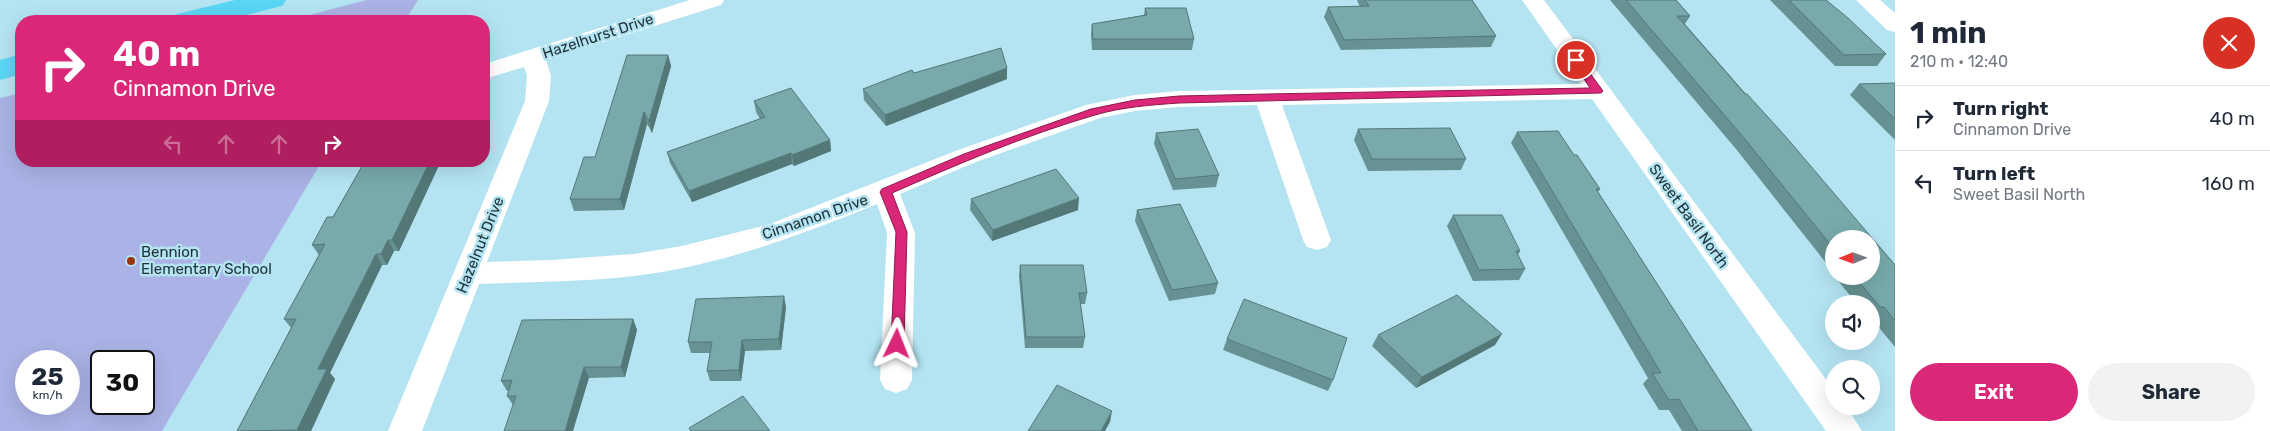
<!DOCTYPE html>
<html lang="en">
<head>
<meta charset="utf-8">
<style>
	:root { --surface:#fff; --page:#f2f2f3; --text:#1f2937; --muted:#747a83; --line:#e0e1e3; --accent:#db2777 }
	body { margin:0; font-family:Rubik,sans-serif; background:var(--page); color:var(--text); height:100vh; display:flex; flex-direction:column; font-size:19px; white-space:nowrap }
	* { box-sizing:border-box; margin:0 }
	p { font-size:16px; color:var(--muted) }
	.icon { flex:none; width:28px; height:28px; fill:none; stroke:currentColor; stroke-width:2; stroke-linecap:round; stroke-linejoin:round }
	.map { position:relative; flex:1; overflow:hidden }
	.sheet { display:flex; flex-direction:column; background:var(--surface); width:375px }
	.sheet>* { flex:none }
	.top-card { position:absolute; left:15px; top:15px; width:475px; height:152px; border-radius:20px; box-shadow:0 5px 20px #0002; background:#db2777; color:#fff; overflow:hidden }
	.needle { width:32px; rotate:269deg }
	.buttons { position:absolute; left:1825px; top:230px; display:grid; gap:10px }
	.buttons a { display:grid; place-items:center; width:55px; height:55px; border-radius:50%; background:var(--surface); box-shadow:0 5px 20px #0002; font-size:25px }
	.speed { position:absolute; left:15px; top:350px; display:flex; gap:10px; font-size:25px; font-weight:700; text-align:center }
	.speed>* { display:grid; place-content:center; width:65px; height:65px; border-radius:50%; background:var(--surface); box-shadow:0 5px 20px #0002; line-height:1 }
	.speed small { font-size:12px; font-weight:400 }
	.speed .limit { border:2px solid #111; border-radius:8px; background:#fff; color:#111 }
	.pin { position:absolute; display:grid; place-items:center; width:42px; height:42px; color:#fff; margin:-21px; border:2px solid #fff; border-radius:50%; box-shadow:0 1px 5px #0007 }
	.me { position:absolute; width:55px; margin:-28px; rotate:2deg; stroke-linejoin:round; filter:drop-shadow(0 0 4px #0008) }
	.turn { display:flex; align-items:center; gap:18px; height:105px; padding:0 15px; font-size:22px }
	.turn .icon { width:65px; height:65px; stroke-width:2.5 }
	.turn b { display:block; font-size:35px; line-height:42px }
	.lanes { display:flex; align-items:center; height:48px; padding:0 15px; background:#0003; justify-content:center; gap:25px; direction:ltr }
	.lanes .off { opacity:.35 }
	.round { display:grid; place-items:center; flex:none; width:52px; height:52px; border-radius:26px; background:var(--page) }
	.headline { display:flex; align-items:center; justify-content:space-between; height:85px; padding:0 15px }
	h1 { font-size:30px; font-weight:700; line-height:38px }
	.primary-button { display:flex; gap:10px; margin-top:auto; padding:10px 15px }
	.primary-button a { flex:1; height:58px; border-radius:30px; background:var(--accent); color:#fff; font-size:20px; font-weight:700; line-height:58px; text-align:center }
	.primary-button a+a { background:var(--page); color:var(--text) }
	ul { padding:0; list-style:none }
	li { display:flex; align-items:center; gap:15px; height:65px; padding:0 15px; border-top:1px solid var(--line) }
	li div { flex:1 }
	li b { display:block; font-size:19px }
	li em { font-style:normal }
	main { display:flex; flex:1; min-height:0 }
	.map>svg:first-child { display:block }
	.green { fill:#abb3e6; fill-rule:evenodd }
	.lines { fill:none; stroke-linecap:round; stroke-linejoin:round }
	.canal { fill:#5bd6f5; fill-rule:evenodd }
	.street { fill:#fff; fill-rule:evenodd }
	.wall { fill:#679293 }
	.shaded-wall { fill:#547778 }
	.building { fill:#78aaab; stroke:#547778 }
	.route { fill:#db2777; stroke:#8e194d }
	.poi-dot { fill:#99330f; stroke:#b4e4f2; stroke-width:2 }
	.labels { text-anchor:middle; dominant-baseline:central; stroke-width:5; stroke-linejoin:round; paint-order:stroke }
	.street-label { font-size:15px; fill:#213439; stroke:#b4e4f2 }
	.poi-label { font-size:15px; fill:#213439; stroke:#b4e4f2; text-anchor:start }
</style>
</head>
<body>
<main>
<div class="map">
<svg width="1895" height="431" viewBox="0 0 1895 431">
	<rect width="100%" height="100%" fill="#b4e4f2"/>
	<!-- green -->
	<g class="green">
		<path d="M366 0H418L405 21H287Z"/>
		<path d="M21 93V161H322L162 431H0V98ZM26 361H69V404H26ZM101 361H144V404H101Z"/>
	</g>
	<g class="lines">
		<!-- canal -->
		<g class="canal">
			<path d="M235 0H286L282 6 223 21H173L177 14Z"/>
			<path d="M21 54V74L0 80V60Z"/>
		</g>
		<!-- street -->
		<g class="street">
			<path d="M690 0H724L721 5 546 60 551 76 549 101 487 262 551 260 634 254 682 246 767 225 958 150 1086 105 1135 95 1179 91 1581 84 1522 0H1544L1834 390V406H1846L1862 431H1826L1592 99 1282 105 1331 240 1327 247 1317 250 1307 247 1303 240 1257 105 1179 107 1135 111 1100 118 976 162 900 194 915 233 912 380 907 389 896 393 885 389 880 380 887 233 877 204C799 236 718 266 634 276 582 282 530 282 479 284L422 431H388L525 101 527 76 524 67 484 79V64Z"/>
			<path d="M1856 0H1880L1895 13V32L1887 30Z"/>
		</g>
	</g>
	<!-- wall -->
	<g class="wall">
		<path d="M1357 0H1472L1496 36 1491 47 1341 50 1324 17 1328 7H1360Z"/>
		<path d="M1610 0H1676L1690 16 1685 24 1895 265V347L1871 318V304H1857L1835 277 1836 276H1871L1834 239V273L1736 149Z"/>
		<path d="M1770 0H1826L1886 54 1877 66H1835Z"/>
		<path d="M1145 8 1194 39 1192 50H1092L1091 35 1092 24 1144 15Z"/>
		<path d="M668 55 671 66 652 133 647 124 624 210 574 211 570 199 595 157Z"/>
		<path d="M914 73 1007 79 886 126 864 100 863 89Z"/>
		<path d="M1895 83V140L1850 95 1859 84Z"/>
		<path d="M754 101 830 140 831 151 794 166 792 164 692 202 670 163 667 152 760 119 756 112Z"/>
		<path d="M1358 129 1466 159 1461 170 1368 171 1354 140Z"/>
		<path d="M1517 132 1600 189 1598 192 1752 431H1682L1669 410H1659L1643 384 1648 378 1511 143Z"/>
		<path d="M1156 133 1219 175 1216 187 1173 190 1154 144Z"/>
		<path d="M365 161H441L399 251H394L387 265H382L330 373 335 379 311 431H237L291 328 284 319 319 255 312 245 333 217Z"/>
		<path d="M971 199 1078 210 992 241 970 210Z"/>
		<path d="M1137 210 1218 283 1215 294 1169 301 1135 221Z"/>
		<path d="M1453 215 1520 251 1518 255 1525 269 1519 280 1473 281 1447 226Z"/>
		<path d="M1020 265 1087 293 1085 304H1080L1085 337 1083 348H1025L1019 276Z"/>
		<path d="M786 307 781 350 745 351 741 381H710L707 371 710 353H691L688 342Z"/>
		<path d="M633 319 637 330 625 377 589 378 513 405 507 396 509 391H507L501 381Z"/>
		<path d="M1378 335 1495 345 1416 388 1372 346Z"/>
		<path d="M1227 339 1333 380 1328 391 1223 350Z"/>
	</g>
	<!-- shaded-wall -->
	<g class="shaded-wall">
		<path d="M668 55 671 66 652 133 649 121Z"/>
		<path d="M1007 68V79L886 126 885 115Z"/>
		<path d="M644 112 647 124 624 210 620 199Z"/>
		<path d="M830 140 831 151 794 166 792 155Z"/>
		<path d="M791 153 792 164 692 202 689 191Z"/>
		<path d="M430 161H441L399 251 392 240Z"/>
		<path d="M1079 198 1078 210 992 241 993 230Z"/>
		<path d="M388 240 394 251 387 265 381 254Z"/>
		<path d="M376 254 382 265 330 373 335 379 311 431H298L297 430 318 369Z"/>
		<path d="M784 296 786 307 781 350 779 339Z"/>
		<path d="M633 319 637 330 625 377 621 367Z"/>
		<path d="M1502 334 1495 345 1416 388 1422 377Z"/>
		<path d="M742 340 745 351 741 381 739 370Z"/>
		<path d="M584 367 589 378 573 431H565Z"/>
		<path d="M1112 411 1110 422 1105 431H1101Z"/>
	</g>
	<!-- building -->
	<g class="building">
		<path d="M1365 0H1472L1496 36 1344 40 1328 7 1369 6Z"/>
		<path d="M1626 0H1676L1690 16H1677L1745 94H1747L1786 137 1895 265V321L1884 307H1880L1854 276H1871V239H1834V249L1744 138Z"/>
		<path d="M1789 0H1826L1848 18 1886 54 1844 55Z"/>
		<path d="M1145 8H1186L1194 39H1093L1092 24 1147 15Z"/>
		<path d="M1001 48 1007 68 885 115 863 89 912 70 914 73Z"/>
		<path d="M627 55H668L649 121 644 112 620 199H570L584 157H595Z"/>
		<path d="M1895 83V119L1859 84Z"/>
		<path d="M791 88 830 140 792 155 791 153 689 191 667 152 765 117 754 101Z"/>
		<path d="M1450 128 1466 159H1372L1358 129Z"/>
		<path d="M1198 129 1219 175 1175 179 1156 133Z"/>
		<path d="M1558 131 1574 155H1577L1600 189H1596L1752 431H1698L1679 399 1669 400 1652 373H1661L1517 132Z"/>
		<path d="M365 161H430L392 240H388L381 254H376L318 369H327L297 430 237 431 296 319H284L325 244 312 245 327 217H333Z"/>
		<path d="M1056 169 1079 198 993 230 971 199Z"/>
		<path d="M1180 204 1218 283 1172 290 1137 210Z"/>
		<path d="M1453 215H1502L1520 251H1516L1525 269 1479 270Z"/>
		<path d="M1020 265H1083L1087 293H1079L1085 337H1026Z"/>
		<path d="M1457 295 1502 334 1422 377 1378 335Z"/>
		<path d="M784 296 779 339 742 340 739 370 707 371 712 342H688L696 299Z"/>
		<path d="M1244 299 1347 338 1333 380 1227 339Z"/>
		<path d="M633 319 621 367H584L565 431H504L516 396H507L512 380 501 381 522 320Z"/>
		<path d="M1057 385 1112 411 1101 431H1028Z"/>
		<path d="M743 396 770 431H691L689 428Z"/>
	</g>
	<!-- route -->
	<path class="route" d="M1573 58H1579L1603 91 1601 93 1179 103C1151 105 1122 107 1095 115 1026 135 958 164 892 193L907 232 904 344 902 347H893L891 344 896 232 880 192 882 189 964 154 1091 109 1135 100 1179 96 1267 94 1590 88 1571 60Z"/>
	<!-- markers -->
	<circle class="poi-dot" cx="131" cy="261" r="5"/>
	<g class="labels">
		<!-- street labels -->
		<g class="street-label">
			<text transform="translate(598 36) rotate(-18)">Hazelhurst Drive</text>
			<text transform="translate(1689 216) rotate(54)">Sweet Basil North</text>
			<text transform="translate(815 217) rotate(-19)">Cinnamon Drive</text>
			<text transform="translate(480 245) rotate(-68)">Hazelnut Drive</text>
		</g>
		<!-- poi labels -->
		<g class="poi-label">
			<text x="141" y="252">Bennion<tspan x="141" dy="17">Elementary School</tspan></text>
		</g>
	</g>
</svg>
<div class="buttons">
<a><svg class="needle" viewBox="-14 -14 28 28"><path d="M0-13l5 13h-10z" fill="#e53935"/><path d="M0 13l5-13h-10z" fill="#747a83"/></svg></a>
<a><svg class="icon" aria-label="sound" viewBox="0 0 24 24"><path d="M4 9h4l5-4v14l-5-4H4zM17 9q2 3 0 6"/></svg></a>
<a><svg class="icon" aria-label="search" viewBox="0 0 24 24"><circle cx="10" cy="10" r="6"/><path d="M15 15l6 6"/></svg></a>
</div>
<div class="speed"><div>25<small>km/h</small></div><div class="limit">30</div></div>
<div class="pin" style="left:1576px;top:60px;background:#d93025"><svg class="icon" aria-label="arrive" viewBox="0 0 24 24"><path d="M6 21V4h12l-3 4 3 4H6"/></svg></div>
<svg class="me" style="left:897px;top:344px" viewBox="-20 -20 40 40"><path d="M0-17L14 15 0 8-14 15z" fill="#db2777" stroke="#fff" stroke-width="4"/></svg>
<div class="top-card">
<div class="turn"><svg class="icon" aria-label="right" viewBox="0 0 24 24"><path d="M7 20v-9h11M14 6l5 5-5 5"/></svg><div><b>40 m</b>Cinnamon Drive</div></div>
<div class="lanes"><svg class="icon off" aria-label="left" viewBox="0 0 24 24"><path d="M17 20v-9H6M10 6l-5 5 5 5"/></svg><svg class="icon off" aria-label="ahead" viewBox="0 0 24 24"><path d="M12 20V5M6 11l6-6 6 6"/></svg><svg class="icon off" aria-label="ahead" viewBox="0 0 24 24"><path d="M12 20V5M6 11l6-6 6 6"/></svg><svg class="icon" aria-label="right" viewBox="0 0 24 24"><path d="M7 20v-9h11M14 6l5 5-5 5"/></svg></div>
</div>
</div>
<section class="sheet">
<div class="headline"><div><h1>1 min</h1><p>210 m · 12:40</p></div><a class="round" style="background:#d93025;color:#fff"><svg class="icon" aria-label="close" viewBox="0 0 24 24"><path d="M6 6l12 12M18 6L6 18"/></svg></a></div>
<ul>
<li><svg class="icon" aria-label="right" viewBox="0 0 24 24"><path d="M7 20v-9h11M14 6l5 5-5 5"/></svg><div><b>Turn right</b><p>Cinnamon Drive</p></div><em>40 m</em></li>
<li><svg class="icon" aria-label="left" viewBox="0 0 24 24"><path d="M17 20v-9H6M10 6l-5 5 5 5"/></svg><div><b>Turn left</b><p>Sweet Basil North</p></div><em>160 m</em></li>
</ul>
<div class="primary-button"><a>Exit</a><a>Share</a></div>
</section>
</main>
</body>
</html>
